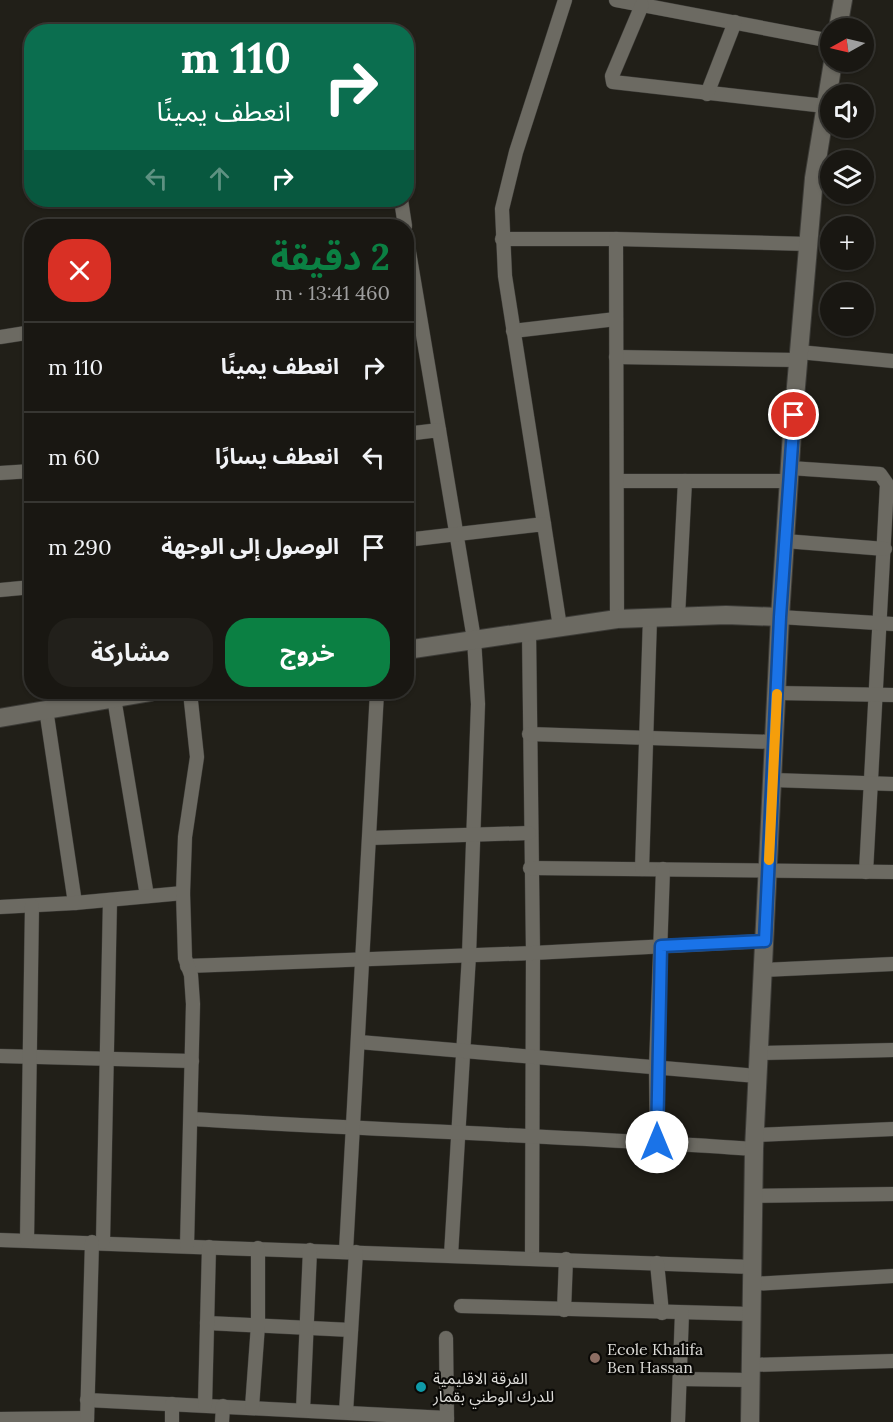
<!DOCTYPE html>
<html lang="ar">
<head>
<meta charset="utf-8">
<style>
	:root { --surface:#191712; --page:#22201b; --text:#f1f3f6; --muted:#9f9f9f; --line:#373632; --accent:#0b8043 }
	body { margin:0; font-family:Lora,"Noto Sans Arabic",serif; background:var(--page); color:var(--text); direction:rtl; height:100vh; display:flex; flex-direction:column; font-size:22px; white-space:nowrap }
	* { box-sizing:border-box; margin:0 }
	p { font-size:20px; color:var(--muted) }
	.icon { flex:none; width:33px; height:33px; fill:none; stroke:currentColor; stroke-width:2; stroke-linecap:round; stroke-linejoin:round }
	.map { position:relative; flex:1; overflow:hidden; direction:ltr }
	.side { position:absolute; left:24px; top:219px; width:390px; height:480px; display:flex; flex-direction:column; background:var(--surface); border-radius:24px; box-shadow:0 2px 4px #0004,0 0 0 2px var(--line); direction:rtl }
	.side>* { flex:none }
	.hud { position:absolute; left:24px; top:24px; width:390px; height:183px; border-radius:24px; box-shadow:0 2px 4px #0004,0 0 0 2px var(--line); direction:rtl; background:#0b6e4f; color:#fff; overflow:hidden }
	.needle { width:39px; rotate:262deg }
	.buttons { position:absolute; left:820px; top:18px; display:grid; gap:12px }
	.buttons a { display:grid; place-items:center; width:54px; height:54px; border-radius:50%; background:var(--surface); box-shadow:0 2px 4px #0004,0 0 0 2px var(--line); font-size:30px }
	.pin { position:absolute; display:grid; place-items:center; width:51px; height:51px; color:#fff; margin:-26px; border:3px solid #fff; border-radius:50%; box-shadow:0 2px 6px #0007 }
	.me { position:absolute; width:66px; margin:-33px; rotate:0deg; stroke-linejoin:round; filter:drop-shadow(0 0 4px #0008) }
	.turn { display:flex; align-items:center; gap:21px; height:126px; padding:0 24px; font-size:27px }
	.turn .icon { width:78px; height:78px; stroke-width:2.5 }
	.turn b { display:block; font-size:42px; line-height:51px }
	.lanes { display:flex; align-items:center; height:57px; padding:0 24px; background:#0003; justify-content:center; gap:30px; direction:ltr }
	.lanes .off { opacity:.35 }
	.round { display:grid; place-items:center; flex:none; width:63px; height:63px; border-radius:24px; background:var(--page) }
	.overview { display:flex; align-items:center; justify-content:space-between; height:102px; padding:0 24px }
	h1 { font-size:36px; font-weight:700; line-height:45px; color:var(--accent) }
	.action { display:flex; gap:12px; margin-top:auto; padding:12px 24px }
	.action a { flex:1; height:69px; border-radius:24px; background:var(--accent); color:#fff; font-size:24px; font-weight:700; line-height:69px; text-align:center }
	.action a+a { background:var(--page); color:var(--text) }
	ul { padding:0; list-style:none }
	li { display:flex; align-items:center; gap:18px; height:90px; padding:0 24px; border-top:2px solid var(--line) }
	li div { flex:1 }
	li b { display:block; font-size:22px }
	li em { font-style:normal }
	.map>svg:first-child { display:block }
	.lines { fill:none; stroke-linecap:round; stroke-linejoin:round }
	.minor-casing { stroke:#3c3b37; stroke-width:15 }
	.tertiary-casing { stroke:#3c3b37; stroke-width:20 }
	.minor { stroke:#6c6a62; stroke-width:14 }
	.tertiary { stroke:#6c6a62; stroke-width:18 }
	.route-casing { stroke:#114b97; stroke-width:15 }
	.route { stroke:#1a73e8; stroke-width:10 }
	.slow { stroke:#f59e0b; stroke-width:10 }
	.education-dot { fill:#8d6e63; stroke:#0a0906; stroke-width:2 }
	.culture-dot { fill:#0f9aa8; stroke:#0a0906; stroke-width:2 }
	.labels { text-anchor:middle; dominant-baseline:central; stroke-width:4.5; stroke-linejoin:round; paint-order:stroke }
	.poi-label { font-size:16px; fill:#dcdbd7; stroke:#0a0906; text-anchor:start }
</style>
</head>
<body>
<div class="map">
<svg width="893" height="1422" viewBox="0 0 893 1422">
	<rect width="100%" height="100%" fill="#211f18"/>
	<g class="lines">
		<!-- minor casing -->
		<g class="minor-casing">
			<g id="minor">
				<path d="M616 0 831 41"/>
				<path d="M642 5 612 76 613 82 825 106"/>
				<path d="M707 94 735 22"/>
				<path d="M401 200 405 226"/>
				<path d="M406 234 439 430"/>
				<path d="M502 239H616"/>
				<path d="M513 331 616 319"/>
				<path d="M0 337 32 332"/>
				<path d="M799 352 893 361"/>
				<path d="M616 357 798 360"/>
				<path d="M406 434 439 430 474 639 478 704 469 955 451 1255"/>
				<path d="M790 468 880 474 887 484 866 872"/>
				<path d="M0 473 32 471"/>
				<path d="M617 481H789"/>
				<path d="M544 524 505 276 502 209 516 152 565 0"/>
				<path d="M406 540 544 524 560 627"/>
				<path d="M785 541 885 549"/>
				<path d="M0 590 32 587"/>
				<path d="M678 616 685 481"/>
				<path d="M780 617 893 624"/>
				<path d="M617 619 616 239 808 244"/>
				<path d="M529 631 533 953 532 1258"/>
				<path d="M113 692 147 896"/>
				<path d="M777 693 893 695"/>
				<path d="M46 709 75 903"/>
				<path d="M529 734 775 742"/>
				<path d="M773 780 893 784"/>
				<path d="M370 838 529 833"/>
				<path d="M530 868 893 872"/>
				<path d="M642 869 650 618"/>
				<path d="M0 907 75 903 183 893"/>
				<path d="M187 966 533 953 765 941"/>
				<path d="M763 970 893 964"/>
				<path d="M359 1042 757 1076"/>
				<path d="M759 1053 893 1050"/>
				<path d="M0 1056 192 1061"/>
				<path d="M191 1119C378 1130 566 1136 754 1149"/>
				<path d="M754 1135 893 1129"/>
				<path d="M657 1142 656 1067 663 869"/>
				<path d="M753 1196 893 1194"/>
				<path d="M0 1240 752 1267"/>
				<path d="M27 1240 32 906"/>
				<path d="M103 1242 110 900"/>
				<path d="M187 1246 193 1004 191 975 185 958 183 893 185 837 197 757 190 692"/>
				<path d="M346 1251 377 692"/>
				<path d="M657 1263 662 1313"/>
				<path d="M752 1284 893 1276"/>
				<path d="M461 1306 751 1314"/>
				<path d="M564 1310 566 1259"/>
				<path d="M207 1323 351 1330"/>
				<path d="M446 1338 447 1422"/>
				<path d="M750 1365 893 1361"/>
				<path d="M680 1379 750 1380"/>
				<path d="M87 1400 447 1418"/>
				<path d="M205 1405 209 1247"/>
				<path d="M252 1407 258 1325V1248"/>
				<path d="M303 1410 310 1250"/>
				<path d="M346 1412 356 1252"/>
				<path d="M0 1419 87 1418"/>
				<path d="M87 1422 92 1242"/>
				<path d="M172 1422V1404"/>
				<path d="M222 1422 223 1406"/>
				<path d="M678 1422 682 1313"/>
			</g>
		</g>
		<!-- tertiary casing -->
		<g class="tertiary-casing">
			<g id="tertiary">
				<path d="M838 28 843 0"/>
				<path d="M406 650 617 619 726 615 780 617"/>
				<path d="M0 718 151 692"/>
				<path d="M750 1422 754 1149 780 617 792 433 814 178 833 62"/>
			</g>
		</g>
		<!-- minor -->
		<use href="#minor" class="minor"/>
		<!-- tertiary -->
		<use href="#tertiary" class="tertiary"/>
	</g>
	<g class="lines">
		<!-- route casing -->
		<g class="route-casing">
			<path id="route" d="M657 1142 661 946 765 941 780 617 794 415"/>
		</g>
		<!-- route -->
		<use href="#route" class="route"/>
		<!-- slow -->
		<path class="slow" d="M769 860 777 694"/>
	</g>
	<!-- markers -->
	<circle class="education-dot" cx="595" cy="1358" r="6"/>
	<circle class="culture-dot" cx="421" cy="1387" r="6"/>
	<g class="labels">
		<!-- poi labels -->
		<g class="poi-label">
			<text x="607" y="1349">Ecole Khalifa<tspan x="607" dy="18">Ben Hassan</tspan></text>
			<text x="433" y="1378">الفرقة الاقليمية<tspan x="433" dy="18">للدرك الوطني بقمار</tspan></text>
		</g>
	</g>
</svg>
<div class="buttons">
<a><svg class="needle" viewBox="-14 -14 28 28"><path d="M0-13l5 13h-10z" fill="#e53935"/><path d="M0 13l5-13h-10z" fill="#9f9f9f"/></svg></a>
<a><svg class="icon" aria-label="sound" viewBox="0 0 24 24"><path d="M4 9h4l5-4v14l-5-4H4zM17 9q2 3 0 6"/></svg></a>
<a><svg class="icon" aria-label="layers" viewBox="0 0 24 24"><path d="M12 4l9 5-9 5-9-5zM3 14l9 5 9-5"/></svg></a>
<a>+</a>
<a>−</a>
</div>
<div class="pin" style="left:794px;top:415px;background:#d93025"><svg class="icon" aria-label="arrive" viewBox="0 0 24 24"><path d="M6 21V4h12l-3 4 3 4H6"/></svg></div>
<svg class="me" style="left:657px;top:1142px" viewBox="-20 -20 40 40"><circle r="19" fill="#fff"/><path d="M0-13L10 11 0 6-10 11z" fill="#1a73e8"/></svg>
<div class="hud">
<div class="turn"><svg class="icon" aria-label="right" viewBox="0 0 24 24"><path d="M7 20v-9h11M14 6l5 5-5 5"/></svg><div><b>110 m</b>انعطف يمينًا</div></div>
<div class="lanes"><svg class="icon off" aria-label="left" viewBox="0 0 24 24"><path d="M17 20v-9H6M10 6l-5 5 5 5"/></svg><svg class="icon off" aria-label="ahead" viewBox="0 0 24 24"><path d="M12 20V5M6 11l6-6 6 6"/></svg><svg class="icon" aria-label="right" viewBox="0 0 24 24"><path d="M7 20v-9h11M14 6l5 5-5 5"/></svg></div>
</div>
<section class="side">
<div class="overview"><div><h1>2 دقيقة</h1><p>460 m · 13:41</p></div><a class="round" style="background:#d93025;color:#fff"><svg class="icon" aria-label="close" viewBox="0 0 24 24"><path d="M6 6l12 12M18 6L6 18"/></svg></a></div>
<ul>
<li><svg class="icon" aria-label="right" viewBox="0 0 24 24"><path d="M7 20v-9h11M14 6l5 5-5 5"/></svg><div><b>انعطف يمينًا</b></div><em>110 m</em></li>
<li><svg class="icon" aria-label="left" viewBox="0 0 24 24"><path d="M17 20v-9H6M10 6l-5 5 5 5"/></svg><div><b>انعطف يسارًا</b></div><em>60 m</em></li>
<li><svg class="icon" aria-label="arrive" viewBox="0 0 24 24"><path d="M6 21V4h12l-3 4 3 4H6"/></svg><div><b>الوصول إلى الوجهة</b></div><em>290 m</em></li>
</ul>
<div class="action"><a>خروج</a><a>مشاركة</a></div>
</section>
</div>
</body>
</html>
